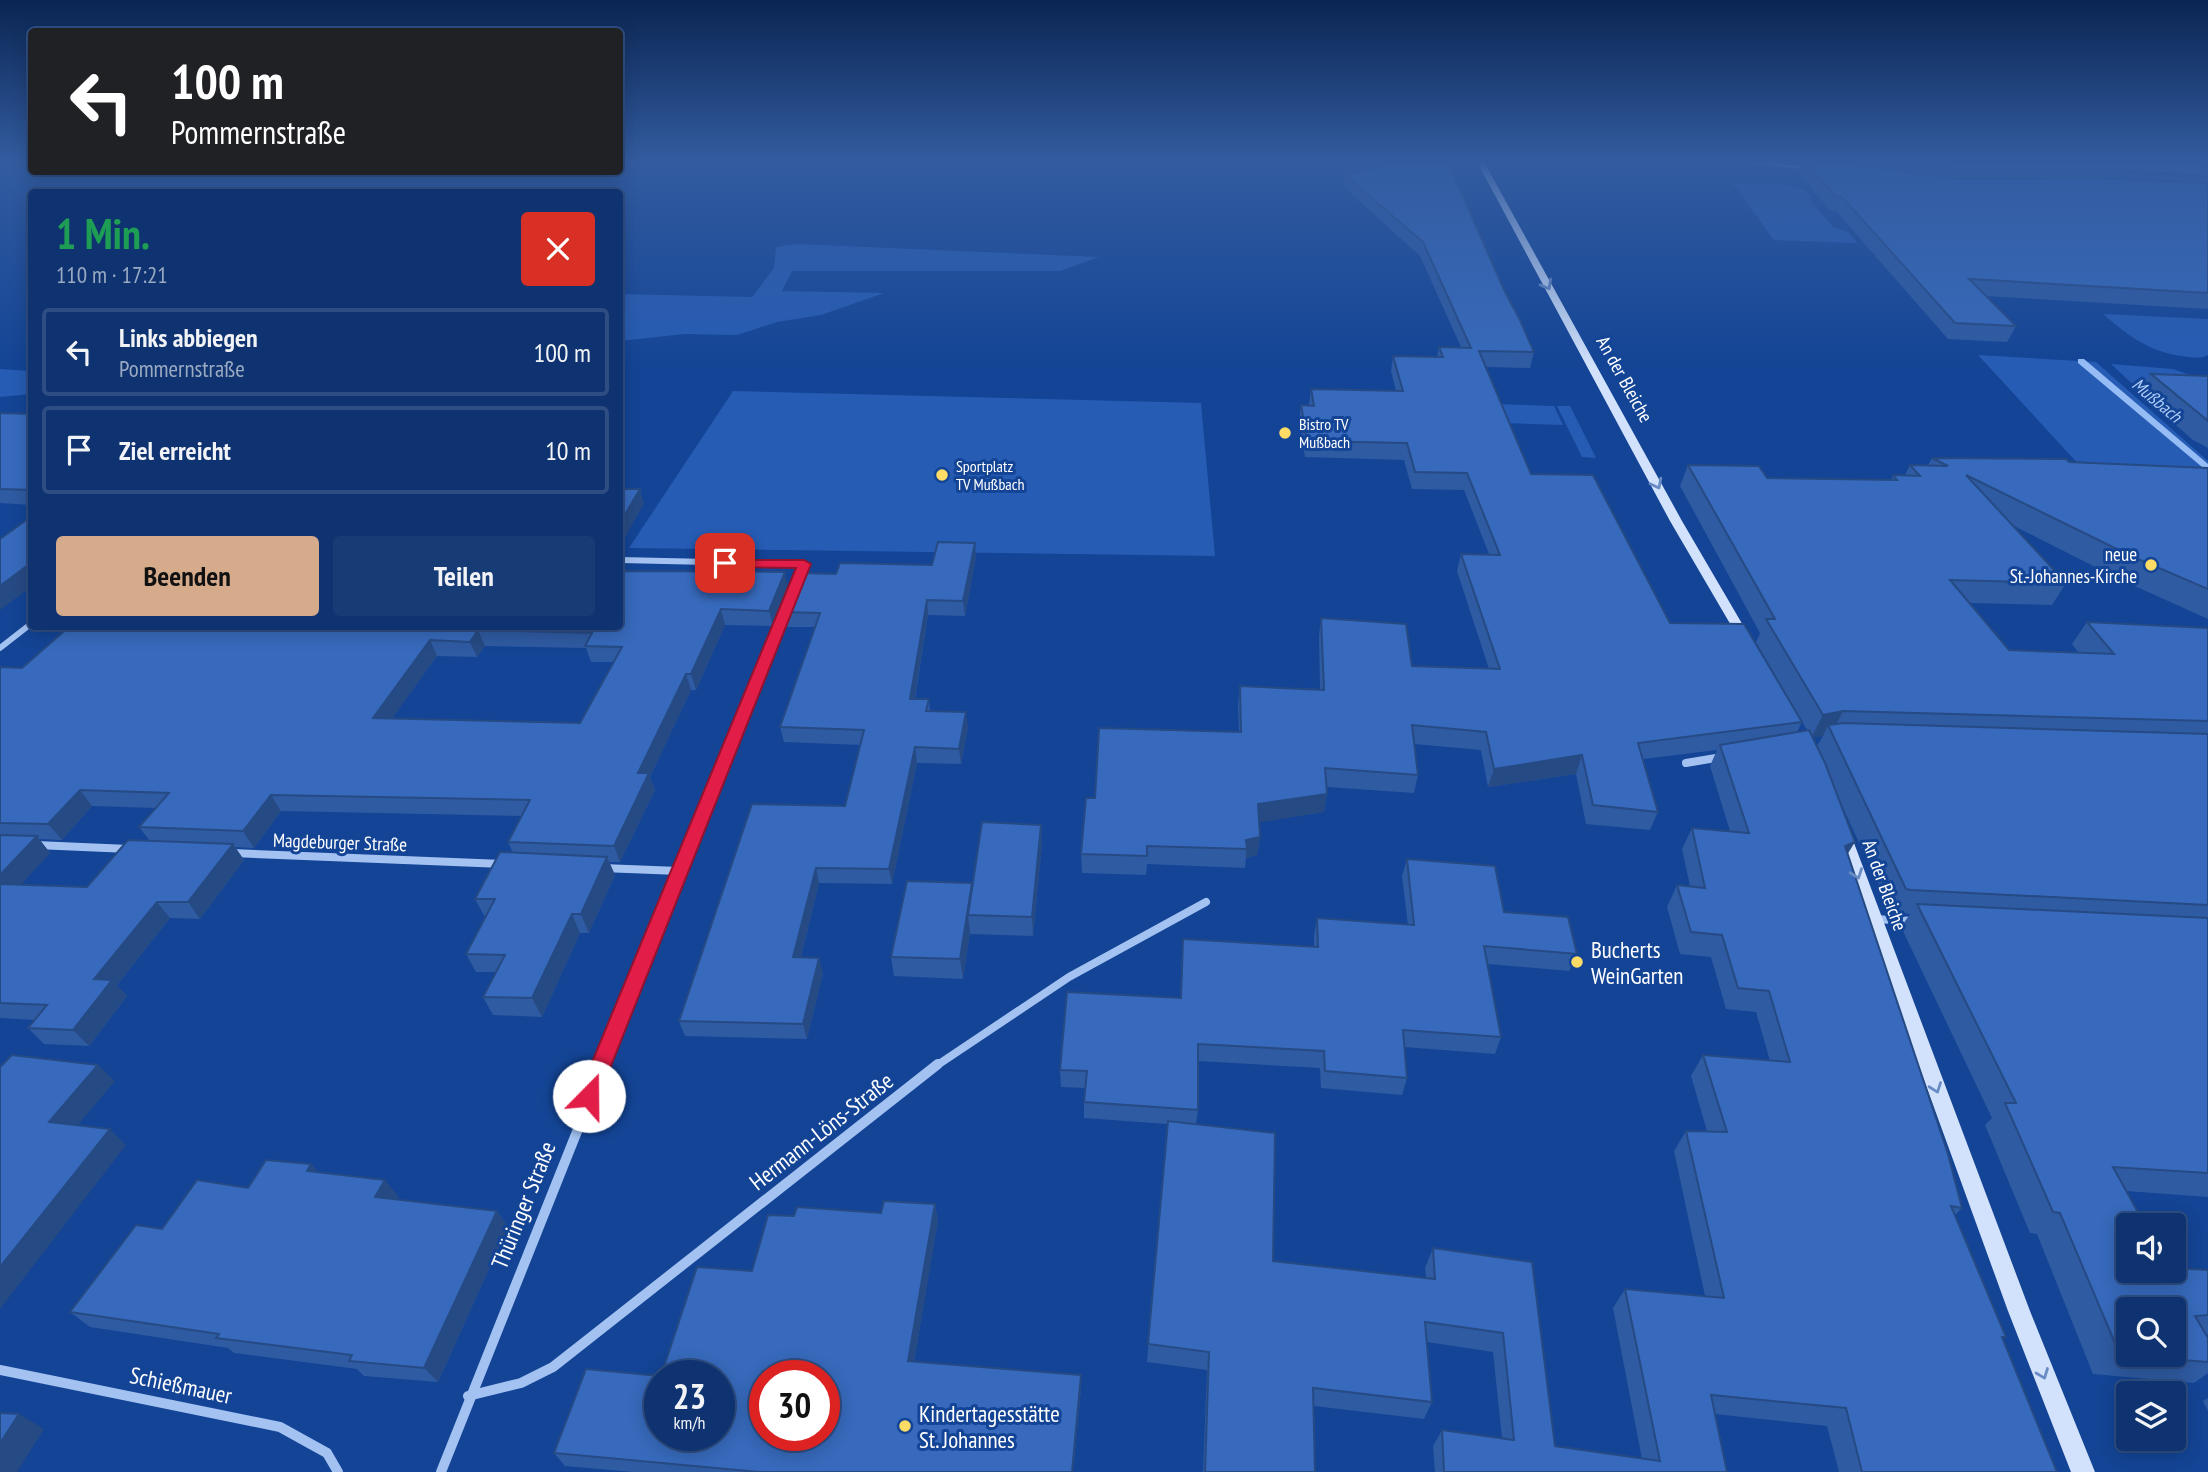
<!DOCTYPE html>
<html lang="de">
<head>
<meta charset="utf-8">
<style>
	:root { --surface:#0e3370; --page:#173b75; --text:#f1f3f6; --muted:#9baac3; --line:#2e4e83; --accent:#d6ab8b }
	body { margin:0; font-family:"PT Sans Narrow",sans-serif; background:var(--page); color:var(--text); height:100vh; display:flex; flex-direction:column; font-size:26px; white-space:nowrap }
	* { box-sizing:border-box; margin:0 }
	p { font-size:23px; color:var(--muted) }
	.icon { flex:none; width:38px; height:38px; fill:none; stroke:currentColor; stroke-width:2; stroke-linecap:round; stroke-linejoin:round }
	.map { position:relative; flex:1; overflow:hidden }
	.drawer { position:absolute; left:28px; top:189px; width:595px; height:441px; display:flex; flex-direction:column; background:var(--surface); border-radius:7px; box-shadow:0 4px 18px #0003,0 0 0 2px var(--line) }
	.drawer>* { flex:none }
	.top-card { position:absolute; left:28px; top:28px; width:595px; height:147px; border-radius:7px; box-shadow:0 4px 18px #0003,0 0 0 2px var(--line); background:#202124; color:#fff; overflow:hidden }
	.tools { position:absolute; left:2116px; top:1213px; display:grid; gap:14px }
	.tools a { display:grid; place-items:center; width:70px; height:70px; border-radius:7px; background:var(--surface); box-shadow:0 4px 18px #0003,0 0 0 2px var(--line); font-size:35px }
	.speed { position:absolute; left:644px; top:1360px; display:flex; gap:14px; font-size:35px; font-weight:700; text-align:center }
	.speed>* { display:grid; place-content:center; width:91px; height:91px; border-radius:50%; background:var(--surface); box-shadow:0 4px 18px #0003,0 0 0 2px var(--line); line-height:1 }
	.speed small { font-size:18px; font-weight:400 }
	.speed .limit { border:10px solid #d22; background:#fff; color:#111 }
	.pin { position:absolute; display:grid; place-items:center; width:60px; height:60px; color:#fff; margin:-30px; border-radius:14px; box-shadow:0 4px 10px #0006 }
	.me { position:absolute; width:77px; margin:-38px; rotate:22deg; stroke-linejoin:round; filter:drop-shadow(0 0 5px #0008) }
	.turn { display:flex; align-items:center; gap:24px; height:147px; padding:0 28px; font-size:32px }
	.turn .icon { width:91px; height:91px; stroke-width:2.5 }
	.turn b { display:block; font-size:49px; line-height:60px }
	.round { display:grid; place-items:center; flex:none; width:74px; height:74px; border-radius:7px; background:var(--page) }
	.headline { display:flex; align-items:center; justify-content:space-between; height:119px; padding:0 28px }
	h1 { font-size:42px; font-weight:700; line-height:52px; color:#1e9e55 }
	.action { display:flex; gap:14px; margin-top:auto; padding:14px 28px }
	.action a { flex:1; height:80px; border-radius:7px; background:var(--accent); color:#111; font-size:28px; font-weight:700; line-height:80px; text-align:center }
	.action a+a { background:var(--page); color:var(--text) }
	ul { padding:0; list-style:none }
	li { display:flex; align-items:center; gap:21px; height:88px; margin:0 14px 10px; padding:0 14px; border:4px solid var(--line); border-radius:7px }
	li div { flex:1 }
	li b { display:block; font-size:26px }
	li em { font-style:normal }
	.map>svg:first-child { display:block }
	.green { fill:#265cb4 }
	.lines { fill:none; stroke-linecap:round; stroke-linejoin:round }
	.stream { fill:#95bcf5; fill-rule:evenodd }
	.street-far2 { stroke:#a3c2f2; stroke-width:6 }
	.street-far1 { stroke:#a3c2f2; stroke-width:8 }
	.street { stroke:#a3c2f2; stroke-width:10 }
	.secondary { fill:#d2e2fc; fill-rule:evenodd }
	.wall { fill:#2f5ba2; fill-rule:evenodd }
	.shaded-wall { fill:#264a84 }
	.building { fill:#376abc; stroke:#264a84; stroke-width:2; fill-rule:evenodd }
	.oneway { stroke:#698bc3 }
	.route { fill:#e11d48; stroke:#92132f; stroke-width:2 }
	.poi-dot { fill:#ffdc65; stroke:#134495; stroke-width:2.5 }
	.labels { text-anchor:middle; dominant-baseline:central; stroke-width:6; stroke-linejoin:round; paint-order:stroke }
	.far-poi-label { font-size:16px; fill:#fff; stroke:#134495; text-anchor:start }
	.far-water-label { font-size:18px; font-style:italic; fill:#afccf9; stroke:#134495 }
	.street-label { font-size:19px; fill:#fff; stroke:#134495 }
	.poi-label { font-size:19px; fill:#fff; stroke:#134495; text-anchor:end }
	.near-poi-label { font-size:23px; fill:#fff; stroke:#134495; text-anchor:start }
	.near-street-label { font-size:23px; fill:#fff; stroke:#134495 }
</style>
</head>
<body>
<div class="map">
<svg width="2208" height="1472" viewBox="0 0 2208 1472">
	<rect width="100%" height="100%" fill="#134495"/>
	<!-- green -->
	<g class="green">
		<path d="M1733 184C1754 185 1797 179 1812 197L1809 199 1833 227 1848 232 1857 243 1774 240Z"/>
		<path d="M797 244 1099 257 1060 271H792L782 291 884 293 821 315 777 322 737 335 685 334 620 341V294L752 297 774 268 776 247Z"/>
		<path d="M2103 314 2208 319V355C2199 360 2190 357 2181 356 2147 351 2128 335 2103 314Z"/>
		<path d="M1978 355 2096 362 2208 461V486L2093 480Z"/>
		<path d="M2111 364 2173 369 2196 377 2205 393 2139 390Z"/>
		<path d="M0 369 31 371V394L0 397Z"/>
		<path d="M733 391 1201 403 1215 556 629 548Z"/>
		<path d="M1497 404 1554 406 1563 425 1504 423Z"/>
		<path d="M1557 406H1570L1596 458 1582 457Z"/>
	</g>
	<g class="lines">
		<!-- stream -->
		<path class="stream" d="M2078 359H2084L2208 464V472L2078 363Z"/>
		<!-- street-far2 -->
		<g class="street-far2">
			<path d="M620 560 804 564 797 581"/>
			<path d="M0 648 32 623"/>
			<path d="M730 749 786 608"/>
		</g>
		<!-- street-far1 -->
		<g class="street-far1">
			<path d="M1686 763 1722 757"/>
			<path d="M36 845 129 849"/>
			<path d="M232 853 503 864"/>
			<path d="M602 868 679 871"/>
			<path d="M1874 919 1914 921"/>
			<path d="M603 1066 731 747"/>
			<path d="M936 1066 1069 977 1206 902"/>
		</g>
		<!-- street -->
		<g class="street">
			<path d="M0 1370 280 1427 327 1453 338 1472"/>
			<path d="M468 1396 521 1383 553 1367 938 1064"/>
			<path d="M441 1472 604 1064"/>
		</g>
		<!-- secondary -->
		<g class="secondary">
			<path d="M1476 160H1483L1682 521 1751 639 1750 642H1740L1739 639 1670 521Z"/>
			<path d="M1710 160H1745L1819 168 1816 170Z"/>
			<path d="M1843 829 1848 831 1851 835 2030 1311 2095 1472H2071L2008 1311 1835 835 1838 831Z"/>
		</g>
	</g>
	<!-- wall -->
	<g class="wall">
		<path d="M1336 160H1447L1505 292 1534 352 1530 368 1486 367 1531 474 1670 623 1802 722 1797 732 1807 730 1756 642 1760 633 1680 486 1688 465 1767 478 1891 480 1893 475H1905L1910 465H1928L1932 458 2069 462 2208 468V619L2117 578 2012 525 2066 583 2052 605 1969 603 2009 650 2079 653 2072 644 2087 622 2208 628V1197L2126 1191 2128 1270H2208V1334H2205L2208 1338V1373L2194 1383 2093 1374 2037 1234 2030 1233 1985 1125 1992 1118 1901 927 1910 914 1891 912 1838 797 1848 854 1962 1208 1955 1215 2006 1337 2003 1339 2057 1472H1839L1827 1426 1715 1414 1727 1472H1435L1433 1446 1442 1430 1502 1438 1493 1352 1427 1342 1432 1402 1424 1419 1314 1406 1315 1472H1203L1207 1370 1147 1362 1167 1124 1084 1118V1102L1085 1088 1061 1087 1060 1070 1180 998 1183 939 1314 947V935L1317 918 1408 925 1402 876 1407 859 1504 912 1577 954 1569 971 1488 964 1501 1037 1495 1054 1404 1047 1407 1078 1402 1095 1321 1088 1320 1068 1198 1061V1110L1196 1124 1273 1261 1426 1278 1425 1268 1433 1248 1532 1262 1555 1446 1642 1459 1613 1308 1625 1289 1705 1296 1674 1151 1686 1131H1707L1691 1076 1703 1055 1770 1061 1756 1012 1726 1009 1711 957 1680 954 1667 907 1677 885 1690 886 1682 849 1692 828 1730 831 1710 766 1717 750 1643 759 1658 812 1650 830 1586 824 1576 774 1488 787 1481 750 1414 744 1418 775 1414 793 1327 787V794L1324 812 1259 822 1260 837 1257 855 1246 858 1245 868 1147 864 1146 875 1082 873 1081 854 1095 798 1239 732 1238 705 1240 686 1320 689 1319 636 1321 618 1412 666 1489 669 1457 571 1461 554H1489L1464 490 1412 489 1404 460 1305 457 1299 421 1301 405H1309L1311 389 1396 391 1391 371 1393 356 1437 357 1439 347H1461L1420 256 1344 187 1345 175 1359 172ZM1823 736 1817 746 1813 737Z"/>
		<path d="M1790 160H2208V309L1986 296 2016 326 2007 342 1948 339 1836 211 1830 210 1798 171 1801 163 1791 162Z"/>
		<path d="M2151 374 2208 376V448L2193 440 2139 393Z"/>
		<path d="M0 413 32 414V505L0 503Z"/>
		<path d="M976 557 965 616 928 615 915 699H929L930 711 968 727 961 764 917 763 892 884 819 883 801 957 823 973 807 1039 685 1036 679 1021 845 806 861 745 784 742 780 727 815 627H785L782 612 836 574 932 565Z"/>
		<path d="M788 588 773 626 725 625 696 690H691L650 777 655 790 620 862H609L615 875 589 933H580L542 1017 493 1015 483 997 496 972H476L466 954 485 917 475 899 513 853 508 842 522 816 281 811 254 848 235 847 244 860 200 919 170 918 117 985 127 996 89 1046 44 1044 28 1028 35 1020 0 1018V667L22 668ZM485 646 586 648 591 662H614L580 723 392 718 437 656 477 657ZM92 806 156 808 139 827 150 841 87 887 21 884 50 853 39 839 62 840Z"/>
		<path d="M1041 825 1042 844 1033 936 970 934V932L963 979 894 976 891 957Z"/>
		<path d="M311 1164 318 1172 398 1196 396 1200 497 1211 508 1227 438 1382 364 1376 357 1369 234 1353 228 1348 90 1327 70 1312 162 1229 248 1188Z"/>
		<path d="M935 1204 938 1220 914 1362 1081 1375V1389L1073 1472H633L565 1466 554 1453 660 1435 794 1216 881 1213Z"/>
		<path d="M2208 1398V1411L2203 1401Z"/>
	</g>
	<!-- shaded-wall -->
	<g class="shaded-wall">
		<path d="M640 489 644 504 620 546V523Z"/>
		<path d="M975 543 976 557 965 616 963 601Z"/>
		<path d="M32 562V586L0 610V586Z"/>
		<path d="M785 572 788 588 773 626 769 611Z"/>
		<path d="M927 600 928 615 912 714 910 699Z"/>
		<path d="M721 609 725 625 696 690 691 674Z"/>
		<path d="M478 630 485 646 477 657 470 642Z"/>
		<path d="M430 640 437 656 381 734 373 718Z"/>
		<path d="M686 674 691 690 650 777 655 790 620 862 614 846 638 773Z"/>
		<path d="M1843 711 1832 733 1828 725 1823 736 1811 738 1823 715Z"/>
		<path d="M966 712 968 727 961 764 959 749Z"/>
		<path d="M915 747 917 763 892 884 889 869Z"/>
		<path d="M1582 755 1576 774 1488 787 1494 769Z"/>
		<path d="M80 790 92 806 62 840 48 824Z"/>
		<path d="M1327 794 1324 812 1256 823 1258 804Z"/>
		<path d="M271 795 281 811 254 848 243 831Z"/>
		<path d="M1041 825 1042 844 1033 936 1032 917Z"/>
		<path d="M37 836 50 853 8 899 0 891V875Z"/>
		<path d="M1260 837 1257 855 1246 858V840Z"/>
		<path d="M1855 842 1842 863 1845 846Z"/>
		<path d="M233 844 244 860 200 919 188 902Z"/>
		<path d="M607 857 615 875 589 933 581 914Z"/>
		<path d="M816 868 819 883 797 972 793 957Z"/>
		<path d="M972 883 968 915 970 932 963 979 960 959Z"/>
		<path d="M157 902 170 918 117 985 127 996 89 1046 73 1030 94 979Z"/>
		<path d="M572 914 580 933 542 1017 532 998Z"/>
		<path d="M819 958 823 973 807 1039 803 1024Z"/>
		<path d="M98 1065 115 1081 67 1138 49 1122Z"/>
		<path d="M110 1129 126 1145 0 1309V1267Z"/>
		<path d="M311 1164 325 1180 307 1171Z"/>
		<path d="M385 1180 398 1196 388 1213 375 1197Z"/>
		<path d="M935 1204 938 1220 912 1375 908 1361Z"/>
		<path d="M497 1211 508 1227 438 1382 424 1368Z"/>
		<path d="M1081 1375V1389L1073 1472H1072Z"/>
		<path d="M19 1414 44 1429 17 1472H0V1443Z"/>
	</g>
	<!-- building -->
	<g class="building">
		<path d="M1363 160H1447L1505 292 1520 320 1534 352 1479 351 1531 474 1593 475 1670 623 1744 624 1802 722 1638 743 1658 812 1593 805 1582 755 1494 769 1486 732 1412 725 1418 775 1325 768 1327 794 1258 804 1260 837 1246 840 1247 849 1147 846V856L1081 854 1086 798H1095L1099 728 1241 732 1240 686 1324 690 1321 618 1406 624 1412 666 1500 669 1461 554 1500 555 1467 473 1415 472 1407 443 1307 441 1301 405 1314 406 1311 389 1403 391 1393 356 1443 357 1439 347 1471 348 1423 242 1345 175 1378 167Z"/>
		<path d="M1805 160H1825L1959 179 2095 178 2208 183V293L1969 279 2016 326 1955 323 1842 197 1835 196Z"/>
		<path d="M1889 160H2208V176L2095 169 1959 170Z"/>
		<path d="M2151 374 2208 376V421L2207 420Z"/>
		<path d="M0 413 32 414V490L0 489Z"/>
		<path d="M1932 458 2066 459 2069 462 2208 468V589L2131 556 1966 475 2066 583 1950 580 2009 650 2114 654 2087 622 2208 628V721L1843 711 1823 715 1766 619H1775L1688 465 1759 466 1767 478 1897 480 1893 475 1920 476 1910 465 1948 466Z"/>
		<path d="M620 489H640L620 523Z"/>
		<path d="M32 516V562L0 586V539Z"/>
		<path d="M938 542 975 543 963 601 927 600 910 699H929L926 711 966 712 959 749 915 747 889 869 816 868 793 957 819 958 803 1024 679 1021 752 804 845 806 864 730 780 727 820 613 782 612 798 573 836 574 840 563 932 565Z"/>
		<path d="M620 571 785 572 769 611 721 609 691 674H686L638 773H649L614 846 508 842 530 800 271 795 243 831 139 827 169 793 80 790 48 824 0 823V667L22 668 70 626H620ZM478 630 592 633 585 646 622 647 580 723 373 718 430 640 470 642Z"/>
		<path d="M1844 723 2208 734V905L1911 890 1906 889 1828 725Z"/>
		<path d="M1809 730 1825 763 1855 842 1845 846 1948 1154 1962 1208 1951 1206 2006 1337H2002L2057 1472H1862L1846 1408 1711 1395 1727 1472H1444L1442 1430 1514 1440 1503 1333 1425 1322 1432 1402 1313 1388 1315 1472H1205L1209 1352 1148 1344 1168 1121 1275 1133 1273 1261 1435 1279 1433 1248 1532 1262 1555 1446 1660 1461 1625 1289 1724 1298 1686 1131 1727 1132 1703 1055 1790 1062 1769 991 1738 988 1722 935 1691 932 1677 885 1705 888 1692 828 1749 833 1720 745Z"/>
		<path d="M982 822 1041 825 1032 917 968 915Z"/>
		<path d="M0 835 37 836 0 875Z"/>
		<path d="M128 840 233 844 188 902H157L94 979 112 980 73 1030 28 1028 47 1005 0 1003V884L87 887Z"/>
		<path d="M500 852 607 857 581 914H572L532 998 483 997 505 955 466 954 495 899H475Z"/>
		<path d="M1407 859 1495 866 1504 912 1568 917 1577 954 1484 946 1501 1037 1403 1030 1407 1078 1325 1071 1324 1051 1198 1044V1110L1084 1102 1087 1071 1060 1070 1067 992 1181 998 1183 939 1318 947 1317 918 1414 925Z"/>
		<path d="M907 881 972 883 960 959 891 957Z"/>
		<path d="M1917 904 2208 918V1173L2113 1167 2145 1225H2128V1270H2174V1268L2208 1270V1315L2195 1316 2208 1338V1362L2120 1355 2060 1213 2053 1212 2005 1103H2016ZM2128 1309H2174V1354H2128Z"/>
		<path d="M12 1055 98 1065 49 1122 110 1129 0 1267V1067Z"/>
		<path d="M266 1160 311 1164 307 1171 385 1180 375 1197 497 1211 424 1368 349 1361 352 1355 216 1338 219 1334 70 1312 136 1225 162 1229 197 1180 248 1188Z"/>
		<path d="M884 1201 935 1204 908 1361 1081 1375 1072 1472H759L554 1453 586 1369 660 1376V1435H719V1376H661L697 1267 752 1271 768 1215 794 1216 797 1207 881 1213ZM765 1376H824V1435H765Z"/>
		<path d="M0 1413 19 1414 0 1443Z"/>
	</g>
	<!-- one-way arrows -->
	<defs><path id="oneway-chevron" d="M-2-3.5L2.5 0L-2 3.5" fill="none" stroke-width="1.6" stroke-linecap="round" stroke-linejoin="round" transform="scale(1.75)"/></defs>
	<g class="oneway">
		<use href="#oneway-chevron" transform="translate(1547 285) rotate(61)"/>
		<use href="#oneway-chevron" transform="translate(1657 484) rotate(63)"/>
		<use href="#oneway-chevron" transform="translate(1857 874) rotate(70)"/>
		<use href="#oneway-chevron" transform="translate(1936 1088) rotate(70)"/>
		<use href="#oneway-chevron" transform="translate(2043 1374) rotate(69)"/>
	</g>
	<!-- sky -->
	<linearGradient id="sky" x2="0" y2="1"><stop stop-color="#0a2552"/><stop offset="0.44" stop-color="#335ca0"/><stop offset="1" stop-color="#335ca0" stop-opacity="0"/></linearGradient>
	<rect width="2208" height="367" fill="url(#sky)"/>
	<!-- route -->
	<path class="route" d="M720 560H804L811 564 599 1096 596 1103 589 1106 581 1103 578 1096 796 568 725 567 720 565Z"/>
	<!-- markers -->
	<g class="poi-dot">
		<circle cx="1285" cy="433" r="7"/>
		<circle cx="942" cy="475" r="7"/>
		<circle cx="2151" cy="565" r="7"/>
		<circle cx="1577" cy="962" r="7"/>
		<circle cx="905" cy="1426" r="7"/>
	</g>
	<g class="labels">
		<!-- far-poi labels -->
		<g class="far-poi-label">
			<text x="1299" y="424">Bistro TV<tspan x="1299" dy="18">Mußbach</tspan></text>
			<text x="956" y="466">Sportplatz<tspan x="956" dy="18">TV Mußbach</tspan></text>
		</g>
		<!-- far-water labels -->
		<g class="far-water-label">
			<text transform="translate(2157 400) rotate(40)">Mußbach</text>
		</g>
		<!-- street labels -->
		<g class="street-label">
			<text transform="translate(1625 379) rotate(61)">An der Bleiche</text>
			<text transform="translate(340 842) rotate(2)">Magdeburger Straße</text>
			<text transform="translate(1885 885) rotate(70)">An der Bleiche</text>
		</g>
		<!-- poi labels -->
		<g class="poi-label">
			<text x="2137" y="554">neue<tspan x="2137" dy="22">St.-Johannes-Kirche</tspan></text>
		</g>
		<!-- near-poi labels -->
		<g class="near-poi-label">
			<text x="1591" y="949">Bucherts<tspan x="1591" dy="26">WeinGarten</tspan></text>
			<text x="919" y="1413">Kindertagesstätte<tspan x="919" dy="26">St. Johannes</tspan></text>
		</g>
		<!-- near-street labels -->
		<g class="near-street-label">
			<text transform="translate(821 1131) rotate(-38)">Hermann-Löns-Straße</text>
			<text transform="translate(523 1205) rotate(-68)">Thüringer Straße</text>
			<text transform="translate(181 1385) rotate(12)">Schießmauer</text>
		</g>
	</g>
</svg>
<div class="tools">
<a><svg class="icon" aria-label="sound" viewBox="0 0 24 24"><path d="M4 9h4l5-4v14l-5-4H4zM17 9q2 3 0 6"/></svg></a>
<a><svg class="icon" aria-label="search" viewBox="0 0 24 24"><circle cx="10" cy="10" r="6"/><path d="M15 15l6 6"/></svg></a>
<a><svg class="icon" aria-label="layers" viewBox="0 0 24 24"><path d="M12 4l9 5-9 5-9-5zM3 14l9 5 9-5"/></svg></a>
</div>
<div class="speed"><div>23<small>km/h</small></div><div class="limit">30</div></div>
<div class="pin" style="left:725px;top:563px;background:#d93025"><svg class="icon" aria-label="arrive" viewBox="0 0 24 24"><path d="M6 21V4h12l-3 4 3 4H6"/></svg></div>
<svg class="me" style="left:589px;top:1096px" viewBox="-20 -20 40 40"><circle r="19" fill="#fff"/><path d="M0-13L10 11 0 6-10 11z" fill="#e11d48"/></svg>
<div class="top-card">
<div class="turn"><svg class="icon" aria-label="left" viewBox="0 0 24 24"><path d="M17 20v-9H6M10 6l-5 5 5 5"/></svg><div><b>100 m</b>Pommernstraße</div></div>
</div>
<section class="drawer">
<div class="headline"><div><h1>1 Min.</h1><p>110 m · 17:21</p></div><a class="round" style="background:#d93025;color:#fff"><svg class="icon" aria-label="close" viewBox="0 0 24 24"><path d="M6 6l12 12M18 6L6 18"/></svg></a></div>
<ul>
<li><svg class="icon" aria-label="left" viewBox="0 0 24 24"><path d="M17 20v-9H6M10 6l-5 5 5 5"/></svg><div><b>Links abbiegen</b><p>Pommernstraße</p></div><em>100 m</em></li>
<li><svg class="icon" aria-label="arrive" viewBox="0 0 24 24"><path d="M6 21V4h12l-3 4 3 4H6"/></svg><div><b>Ziel erreicht</b></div><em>10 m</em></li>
</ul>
<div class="action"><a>Beenden</a><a>Teilen</a></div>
</section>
</div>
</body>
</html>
